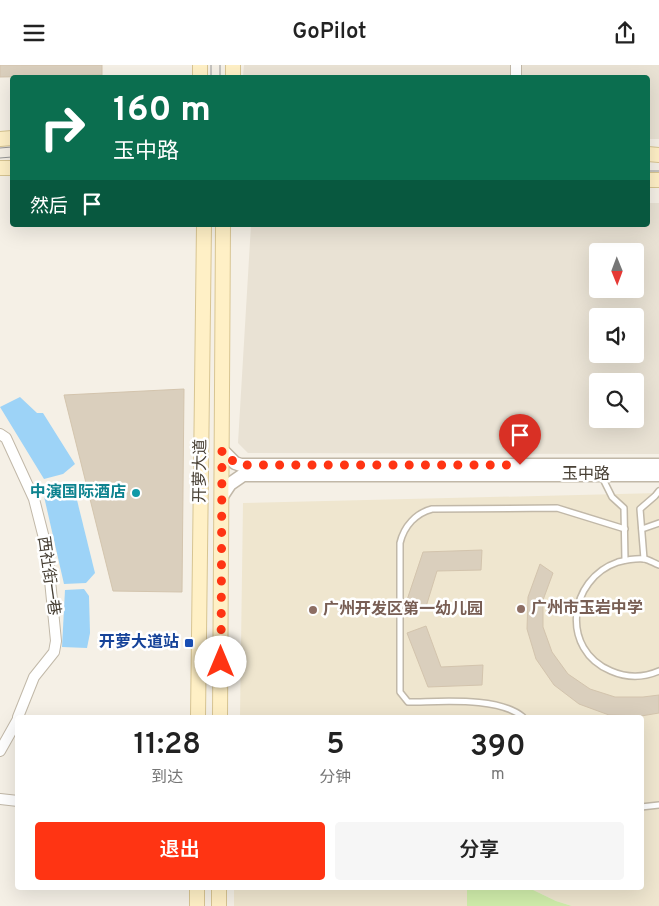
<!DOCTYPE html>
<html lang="zh">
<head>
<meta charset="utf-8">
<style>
	:root { --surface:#fff; --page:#f6f6f6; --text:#222; --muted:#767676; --accent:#ff3413 }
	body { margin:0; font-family:Overpass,"Noto Sans SC",sans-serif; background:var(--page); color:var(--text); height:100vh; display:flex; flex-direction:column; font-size:19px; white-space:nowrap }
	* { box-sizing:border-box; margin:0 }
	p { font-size:16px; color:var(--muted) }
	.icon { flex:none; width:28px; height:28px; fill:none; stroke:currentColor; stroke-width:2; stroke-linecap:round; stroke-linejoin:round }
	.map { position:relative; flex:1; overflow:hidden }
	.side { position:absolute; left:15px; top:650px; width:629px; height:175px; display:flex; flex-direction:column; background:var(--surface); border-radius:5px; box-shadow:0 5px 20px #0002 }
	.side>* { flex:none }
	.hud { position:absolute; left:10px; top:10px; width:640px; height:152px; border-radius:5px; box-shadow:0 5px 20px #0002; background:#0b6e4f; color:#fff; overflow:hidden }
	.needle { width:32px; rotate:179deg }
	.fabs { position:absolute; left:589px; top:178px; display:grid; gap:10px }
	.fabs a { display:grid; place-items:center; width:55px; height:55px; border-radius:5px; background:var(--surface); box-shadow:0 5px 20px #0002; font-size:25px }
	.pin { position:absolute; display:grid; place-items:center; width:42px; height:42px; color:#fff; margin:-51px -21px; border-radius:50% 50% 50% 0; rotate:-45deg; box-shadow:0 0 5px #0007 }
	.pin .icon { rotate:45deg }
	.me { position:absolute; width:55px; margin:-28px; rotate:0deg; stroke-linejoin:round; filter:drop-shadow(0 0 4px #0008) }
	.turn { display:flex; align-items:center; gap:18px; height:105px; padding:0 20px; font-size:22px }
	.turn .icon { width:65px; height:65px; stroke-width:2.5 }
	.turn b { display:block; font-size:35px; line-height:42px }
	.then { display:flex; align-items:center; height:48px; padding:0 20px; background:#0003; gap:10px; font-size:19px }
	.eta { display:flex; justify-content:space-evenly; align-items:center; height:85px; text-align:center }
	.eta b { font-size:30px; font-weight:600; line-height:35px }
	.button { display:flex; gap:10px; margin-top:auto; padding:10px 20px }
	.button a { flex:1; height:58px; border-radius:5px; background:var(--accent); color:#fff; font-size:20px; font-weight:600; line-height:58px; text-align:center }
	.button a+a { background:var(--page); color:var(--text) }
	header { display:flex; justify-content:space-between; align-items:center; height:65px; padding:0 20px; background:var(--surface); font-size:22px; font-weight:600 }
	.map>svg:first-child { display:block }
	.residential { fill:#e9e2d4; fill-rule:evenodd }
	.education { fill:#efe6cf }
	.green { fill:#d0edab }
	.water { fill:#9dd3f7 }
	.building { fill:#dacfbd; stroke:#d3c4ad }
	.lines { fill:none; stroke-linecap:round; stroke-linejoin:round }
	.service-casing { stroke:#c1b8a8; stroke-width:8 }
	.minor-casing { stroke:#c1b8a8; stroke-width:12 }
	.tertiary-casing { stroke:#c1b8a8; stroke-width:15 }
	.secondary-casing { stroke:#d8c592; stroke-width:16 }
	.service { stroke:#fff; stroke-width:5 }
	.minor { stroke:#fff; stroke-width:10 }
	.tertiary { stroke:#fff; stroke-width:12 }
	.secondary { stroke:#fff0c6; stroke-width:14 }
	.tram { stroke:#969696; stroke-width:1 }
	.route { stroke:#ff3413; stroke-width:9; stroke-dasharray:0 16.2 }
	.culture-dot { fill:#0f9aa8; stroke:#fff; stroke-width:2 }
	.education-dot { fill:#8d6e63; stroke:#fff; stroke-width:2 }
	.transit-dot { fill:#1a4fb4; stroke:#fff; stroke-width:2 }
	.labels { text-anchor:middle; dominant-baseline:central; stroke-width:5; stroke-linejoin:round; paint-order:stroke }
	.street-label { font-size:16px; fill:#484035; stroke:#fff }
	.culture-label { font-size:16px; font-weight:bold; fill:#0d838f; stroke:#fff; text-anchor:end }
	.education-label { font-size:16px; font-weight:bold; fill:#785e54; stroke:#fff; text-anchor:start }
	.transit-label { font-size:16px; font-weight:bold; fill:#164399; stroke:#fff; text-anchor:end }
</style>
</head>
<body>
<header><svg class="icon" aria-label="menu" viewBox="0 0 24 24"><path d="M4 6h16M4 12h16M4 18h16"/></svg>GoPilot<svg class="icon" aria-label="share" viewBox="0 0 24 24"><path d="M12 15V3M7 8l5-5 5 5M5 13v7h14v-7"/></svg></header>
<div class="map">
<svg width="659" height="841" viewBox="0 0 659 841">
	<rect width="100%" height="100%" fill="#f5f0e6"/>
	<!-- residential -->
	<g class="residential">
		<path d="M244 0H659V74H648V12H243Z"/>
		<path d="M648 138H659V389L248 388 238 378 251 160H648ZM598 186H635V224H598ZM598 251H635V289H598ZM598 316H635V354H598Z"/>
	</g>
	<!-- education -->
	<g class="education">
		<path d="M659 428V841H572L556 836 529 823 641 822V652H240L243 438Z"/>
		<rect x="234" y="823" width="233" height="18"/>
	</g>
	<!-- green -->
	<path class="green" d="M467 823H529L556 836 572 841H467Z"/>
	<!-- water -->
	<g class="water">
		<path d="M20 332 37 348H43L75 399 63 409 44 414 0 342Z"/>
		<path d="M67 420 76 431 95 508 86 518 64 519 43 427Z"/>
		<path d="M84 524 89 531 90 568 87 583 62 582 65 525Z"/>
	</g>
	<!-- building -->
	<g class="building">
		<path d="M0 0H102V10L0 12Z"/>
		<path d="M184 324 182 527 113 526 64 330Z"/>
		<path d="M482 485 481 505 437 506 425 545 406 538 423 487Z"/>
		<path d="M540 499 553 508 543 535V562L552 587 568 609 590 624 615 632H643L659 630V648L641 651 609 650 579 639 554 620 536 594 527 564 528 532Z"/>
		<path d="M426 561 441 602 483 600 482 620 428 622 407 568Z"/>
	</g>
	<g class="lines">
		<!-- service casing -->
		<g class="service-casing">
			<g id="service">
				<path d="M601 410 612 432 624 443 625 495"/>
				<path d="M642 464 659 458"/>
				<path d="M644 494 640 444 655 431 659 426"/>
				<path d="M659 500C654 498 649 495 645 494 637 493 626 495 618 497 568 514 560 585 611 606 627 613 643 613 659 606"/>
				<path d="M523 652C498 631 440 637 408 637L400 627V478C404 461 416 448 432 444L557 443 625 464"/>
				<path d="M641 742 659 740"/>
			</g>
		</g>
		<!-- minor casing -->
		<g class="minor-casing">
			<g id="minor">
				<path d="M516 12V0"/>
				<path d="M0 369 6 373 34 434 47 485 56 576 54 587 34 612 18 652"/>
				<path d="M0 686 18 654"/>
				<path d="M0 734 18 736"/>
			</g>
		</g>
		<!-- tertiary casing -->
		<g class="tertiary-casing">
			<g id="tertiary">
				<path d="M222 385 235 398 241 400H659"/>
				<path d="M222 431 230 419 243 410H659"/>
			</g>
		</g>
		<!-- secondary casing -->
		<g class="secondary-casing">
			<g id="secondary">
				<path d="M233 0V12"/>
				<path d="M200 12V0"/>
				<path d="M0 74 12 73"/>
				<path d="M648 89 659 90"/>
				<path d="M0 103H12"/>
				<path d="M648 115H659"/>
				<path d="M198 652 204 160"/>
				<path d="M220 652 223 160"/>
				<path d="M197 841V822"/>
				<path d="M219 841V822"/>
			</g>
		</g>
		<!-- service -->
		<use href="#service" class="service"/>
		<!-- minor -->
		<use href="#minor" class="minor"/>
		<!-- tertiary -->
		<use href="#tertiary" class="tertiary"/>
		<!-- secondary -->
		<use href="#secondary" class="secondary"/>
		<!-- tram -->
		<g class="tram">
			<path d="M220 0V12"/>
			<path d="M211 12V0"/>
			<path d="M0 83 12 82"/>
			<path d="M0 93 12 92"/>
			<path d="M648 106H659"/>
		</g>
	</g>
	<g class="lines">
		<!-- route -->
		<path class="route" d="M221 597 222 385 235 398 240 400H520"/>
	</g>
	<!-- markers -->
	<circle class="culture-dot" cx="136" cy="428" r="5"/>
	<g class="education-dot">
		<circle cx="521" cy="544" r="5"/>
		<circle cx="313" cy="545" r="5"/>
	</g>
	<rect class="transit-dot" x="184" y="573" width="10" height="10" rx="2.5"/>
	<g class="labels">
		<!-- street labels -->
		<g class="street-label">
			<text transform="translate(201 406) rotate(-89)">开萝大道</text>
			<text x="586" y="410">玉中路</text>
			<text transform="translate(48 511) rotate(82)">西社街一巷</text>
		</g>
		<!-- culture labels -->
		<g class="culture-label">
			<text x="126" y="428">中演国际酒店</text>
		</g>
		<!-- education labels -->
		<g class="education-label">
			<text x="531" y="544">广州市玉岩中学</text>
			<text x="323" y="545">广州开发区第一幼儿园</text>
		</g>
		<!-- transit labels -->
		<g class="transit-label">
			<text x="179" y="578">开萝大道站</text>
		</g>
	</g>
</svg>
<div class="fabs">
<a><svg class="needle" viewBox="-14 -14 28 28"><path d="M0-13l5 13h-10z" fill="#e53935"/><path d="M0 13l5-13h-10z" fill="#767676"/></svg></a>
<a><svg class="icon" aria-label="sound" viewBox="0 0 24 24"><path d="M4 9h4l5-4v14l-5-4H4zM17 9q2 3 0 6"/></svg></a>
<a><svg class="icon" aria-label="search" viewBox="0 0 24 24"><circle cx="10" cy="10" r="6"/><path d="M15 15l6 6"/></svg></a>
</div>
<div class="pin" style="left:520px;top:400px;background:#d93025"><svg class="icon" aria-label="arrive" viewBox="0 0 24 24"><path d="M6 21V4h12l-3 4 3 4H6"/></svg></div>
<svg class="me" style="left:221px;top:597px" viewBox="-20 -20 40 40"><circle r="19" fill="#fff"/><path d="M0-13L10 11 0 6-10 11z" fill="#ff3413"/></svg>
<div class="hud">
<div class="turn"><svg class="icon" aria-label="right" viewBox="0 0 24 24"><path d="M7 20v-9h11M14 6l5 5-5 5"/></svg><div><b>160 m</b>玉中路</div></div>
<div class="then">然后<svg class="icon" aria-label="arrive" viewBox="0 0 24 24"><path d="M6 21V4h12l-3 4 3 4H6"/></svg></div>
</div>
<section class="side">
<div class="eta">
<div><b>11:28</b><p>到达</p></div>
<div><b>5</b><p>分钟</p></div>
<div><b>390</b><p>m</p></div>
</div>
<div class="button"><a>退出</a><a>分享</a></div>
</section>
</div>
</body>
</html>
